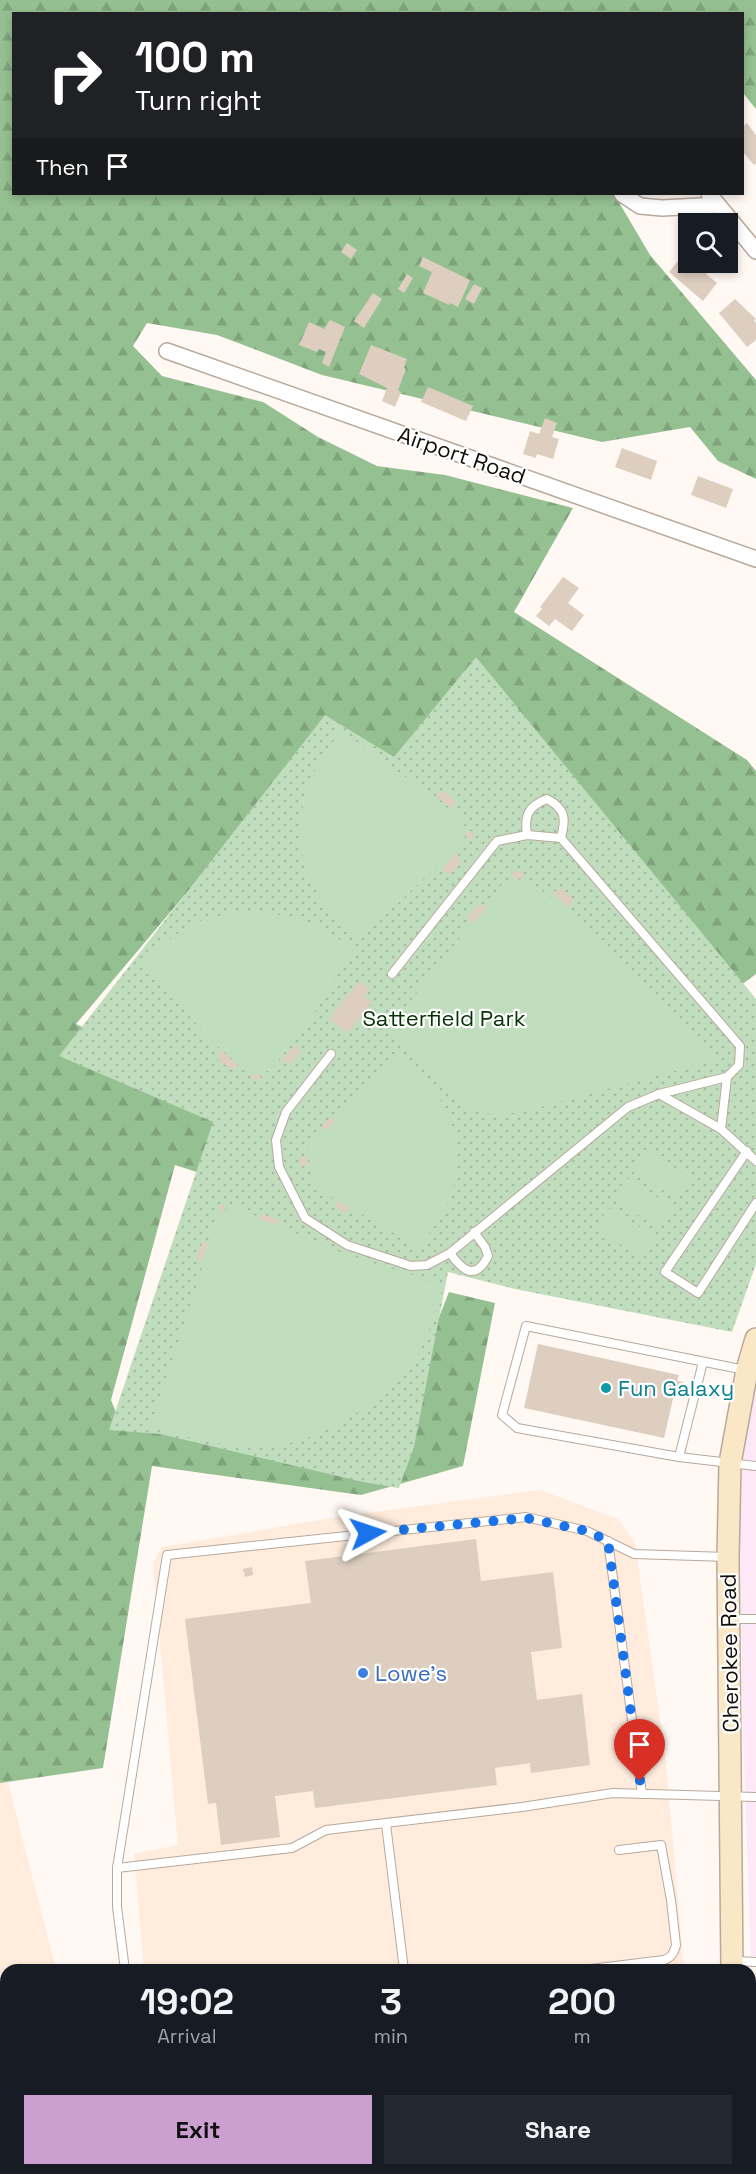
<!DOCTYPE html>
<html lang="en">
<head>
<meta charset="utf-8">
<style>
	:root { --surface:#171b24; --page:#242831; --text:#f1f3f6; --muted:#9ea1a6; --accent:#cba0d0 }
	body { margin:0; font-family:"Space Grotesk",sans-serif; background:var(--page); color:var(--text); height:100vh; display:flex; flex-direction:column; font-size:22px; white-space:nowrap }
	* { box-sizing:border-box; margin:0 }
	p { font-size:20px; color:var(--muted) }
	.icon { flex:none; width:33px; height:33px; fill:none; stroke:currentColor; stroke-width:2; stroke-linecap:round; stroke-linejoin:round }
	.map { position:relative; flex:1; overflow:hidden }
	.details { position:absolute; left:0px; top:1964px; width:756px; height:212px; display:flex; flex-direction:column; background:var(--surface); border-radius:18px 18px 0 0; box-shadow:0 3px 9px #0003 }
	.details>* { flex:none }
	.hud { position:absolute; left:12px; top:12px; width:732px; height:183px; border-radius:0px; box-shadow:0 3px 9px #0003; background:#202124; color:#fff; overflow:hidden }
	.fabs { position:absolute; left:678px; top:213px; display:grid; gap:12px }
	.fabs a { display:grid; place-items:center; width:60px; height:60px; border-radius:0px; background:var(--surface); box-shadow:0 3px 9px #0003; font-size:30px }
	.pin { position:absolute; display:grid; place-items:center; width:51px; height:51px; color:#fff; margin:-62px -26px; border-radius:50% 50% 50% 0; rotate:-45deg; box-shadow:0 0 6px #0007 }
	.pin .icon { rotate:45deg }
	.me { position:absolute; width:66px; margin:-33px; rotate:85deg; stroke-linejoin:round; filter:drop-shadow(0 0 4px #0008) }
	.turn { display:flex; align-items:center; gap:21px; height:126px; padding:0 24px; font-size:27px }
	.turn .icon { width:78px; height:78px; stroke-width:2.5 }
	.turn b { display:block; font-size:42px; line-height:51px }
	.then { display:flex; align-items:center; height:57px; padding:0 24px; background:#0003; gap:12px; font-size:22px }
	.eta { display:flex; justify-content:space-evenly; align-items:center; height:102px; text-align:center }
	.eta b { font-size:36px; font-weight:700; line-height:42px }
	.action { display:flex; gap:12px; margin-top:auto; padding:12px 24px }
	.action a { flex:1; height:69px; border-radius:0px; background:var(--accent); color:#111; font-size:24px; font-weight:700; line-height:69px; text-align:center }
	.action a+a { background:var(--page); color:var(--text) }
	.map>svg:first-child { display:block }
	.built { fill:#ffecdd }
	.industrial { fill:#fde8f8 }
	.grass { fill:url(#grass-tufts) }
	.forest { fill:url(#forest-firs) }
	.park { fill:url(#park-dots) }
	.pitch { fill:#c0ddbd }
	.building { fill:#ddcec0 }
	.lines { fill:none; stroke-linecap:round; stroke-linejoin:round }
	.service-casing { stroke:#b8a99c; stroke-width:10 }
	.minor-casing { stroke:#b8a99c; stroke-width:18 }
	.secondary-casing { stroke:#b8a99c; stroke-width:24 }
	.trunk-casing { stroke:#9f762e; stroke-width:27 }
	.path { stroke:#918b86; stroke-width:3; stroke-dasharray:4.5 4.5; stroke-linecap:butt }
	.service { stroke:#fff; stroke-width:8 }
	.minor { stroke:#fff; stroke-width:15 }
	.secondary { stroke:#f9e7c6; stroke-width:21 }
	.trunk { stroke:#efbe68; stroke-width:24 }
	.route { stroke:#1a73e8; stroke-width:10; stroke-dasharray:0 18 }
	.culture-dot { fill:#0f9aa8; stroke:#fff; stroke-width:2 }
	.shop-dot { fill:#3f7fe0; stroke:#fff; stroke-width:2 }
	.labels { text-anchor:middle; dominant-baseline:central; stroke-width:4.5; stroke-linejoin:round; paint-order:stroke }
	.street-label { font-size:22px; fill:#120d08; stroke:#fff }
	.park-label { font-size:22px; fill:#053304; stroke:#fff }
	.culture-label { font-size:22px; fill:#0d838f; stroke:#fff; text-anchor:start }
	.shop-label { font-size:22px; fill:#366cbe; stroke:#fff; text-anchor:start }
</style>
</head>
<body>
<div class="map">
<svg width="756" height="2174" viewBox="0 0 756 2174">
	<defs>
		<pattern id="grass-tufts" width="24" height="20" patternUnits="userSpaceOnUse" patternTransform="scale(1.5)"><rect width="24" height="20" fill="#c0ddbd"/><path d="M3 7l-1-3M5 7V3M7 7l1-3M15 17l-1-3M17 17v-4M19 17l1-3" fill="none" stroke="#a4bca1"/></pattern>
		<pattern id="forest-firs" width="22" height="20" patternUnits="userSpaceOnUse" patternTransform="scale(1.5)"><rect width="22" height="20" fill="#95c091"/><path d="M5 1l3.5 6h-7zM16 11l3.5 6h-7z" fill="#7fa47c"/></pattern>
		<pattern id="park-dots" width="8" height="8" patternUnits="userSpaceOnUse" patternTransform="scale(1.5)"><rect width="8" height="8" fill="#c0ddbd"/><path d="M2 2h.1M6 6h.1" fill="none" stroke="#a4bca1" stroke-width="1.8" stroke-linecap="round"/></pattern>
	</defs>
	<rect width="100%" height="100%" fill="#fff8f3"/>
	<!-- built -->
	<g class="built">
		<path d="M540 1490 618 1519 635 1543 666 1763 684 1969H144L134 1854 178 1845 153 1563 162 1547 337 1517Z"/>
		<path d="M0 1752 56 1969 6 1970V2164L0 2165Z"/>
	</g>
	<!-- industrial -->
	<path class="industrial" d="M756 1375V1956L751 1957 743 1734 739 1482 744 1426Z"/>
	<!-- grass -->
	<path class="grass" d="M0 2024 6 2036V2135L0 2132Z"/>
	<!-- forest -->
	<path class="forest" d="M0 0H756V109L743 93 742 14H14V194H614L650 255 756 380V479L718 461 690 427 602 442 322 375 217 335 147 323 133 346 162 376 263 402 318 437 377 466 445 475 573 508 514 612 747 760 756 771V974L726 996 402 765 328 725 76 1024 223 1097 206 1175 175 1165 111 1400 119 1420 420 1365 449 1292 495 1303 463 1466 361 1495 152 1466 103 1768 0 1783Z"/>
	<!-- park -->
	<path class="park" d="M476 657 756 999V1264L732 1332 515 1289 448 1272 414 1447 399 1488 363 1482 160 1434 109 1430 213 1122 59 1056 325 715 394 757Z"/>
	<!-- pitch -->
	<g class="pitch">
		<path d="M341 730 464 820 465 840 357 942C333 922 308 884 302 853 298 835 301 812 306 794 311 770 328 750 341 730Z"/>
		<path d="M527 879 595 932 715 1060 526 1111C502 1116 485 1116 463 1105L386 1032 505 880Z"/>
		<path d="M241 912C290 914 314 918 353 950L303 1031 269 1071 249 1073 206 1036 144 962 175 935 206 918Z"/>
		<path d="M393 1054C442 1085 470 1134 452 1192 446 1212 431 1230 419 1248L315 1187 307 1150Z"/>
		<path d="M644 1149 691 1178 678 1199 631 1171Z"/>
		<path d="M626 1178 673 1207 660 1228 613 1200Z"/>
		<path d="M233 1206 342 1253 444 1285C436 1310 430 1334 416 1357 391 1397 328 1437 281 1445 270 1447 256 1447 244 1446 213 1445 181 1435 150 1427L194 1294 216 1216Z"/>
		<path d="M608 1208 656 1237 643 1258 595 1229Z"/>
	</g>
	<!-- building -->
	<g class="building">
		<path d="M747 123 756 135V163L754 165 742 151V127Z"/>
		<path d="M347 243 357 250 351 259 341 252Z"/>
		<path d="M683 255 688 259V262L695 265 697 263 708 271 706 274 717 283 703 301 669 272Z"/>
		<path d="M423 257 470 280 458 307 450 303 449 305 423 293 432 272 419 266Z"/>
		<path d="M407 274 413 278 404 293 398 289Z"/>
		<path d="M474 284 482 288 474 304 465 299Z"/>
		<path d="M373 293 382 299 364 328 354 321Z"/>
		<path d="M735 299 756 319 754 320 756 323V340L747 347 719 313Z"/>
		<path d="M330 320 345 327 329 367 322 363 326 352 319 349 317 352 299 345 309 322 324 329Z"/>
		<path d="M371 345 407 359 404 368 406 369 398 390 401 392 395 407 382 401 387 388 359 374Z"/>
		<path d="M428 387 473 406 466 421 421 402Z"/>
		<path d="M545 418 557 423 552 437 559 439 553 459 537 454 536 458 523 454 530 431 539 434Z"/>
		<path d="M622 448 657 461 651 480 615 467Z"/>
		<path d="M698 476 733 489 726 508 691 495Z"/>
		<path d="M563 577 579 588 568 603 584 615 572 631 555 619 549 626 536 616 542 609 540 607Z"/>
		<path d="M444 791 455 801 453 810 435 795Z"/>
		<path d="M472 831 473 839H467L466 832Z"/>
		<path d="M457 852 461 862 450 874 441 871Z"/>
		<path d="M522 871 523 878 513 879 512 872Z"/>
		<path d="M562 889 573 899 570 909 552 892Z"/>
		<path d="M478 905 488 906 472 925 468 916Z"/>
		<path d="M359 981 370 989 364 996 372 1002 348 1033 329 1019Z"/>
		<path d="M296 1043 300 1052 291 1063 281 1061Z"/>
		<path d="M220 1049 239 1066 230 1069 218 1059Z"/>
		<path d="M260 1074 261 1079 253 1080 252 1075Z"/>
		<path d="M331 1117 335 1121 327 1130 322 1126Z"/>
		<path d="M306 1156 308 1165 301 1167 299 1158Z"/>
		<path d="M338 1201 349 1208 346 1214 334 1206Z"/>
		<path d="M224 1204 226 1209 221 1212 218 1207Z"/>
		<path d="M263 1214 278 1220 277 1225 259 1219Z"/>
		<path d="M202 1243H208L201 1261 196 1258Z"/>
		<path d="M538 1344 679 1375 677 1381 684 1382 681 1396 674 1394 664 1438 524 1408Z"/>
		<path d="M476 1539 481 1581 553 1572 562 1648 531 1652 537 1700 582 1694 590 1765 531 1773 530 1763 495 1768 497 1785 315 1808 313 1791 275 1796 280 1837 221 1845 216 1803 208 1804 185 1619 311 1603 305 1561Z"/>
		<path d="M252 1567 253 1575 245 1577 243 1569Z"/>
	</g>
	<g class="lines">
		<!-- service casing -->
		<g class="service-casing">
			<g id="service">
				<path d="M527 835C524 816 528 806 547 799 566 809 566 819 561 838"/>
				<path d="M331 1054 286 1112 276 1140 279 1167 305 1218 347 1245 411 1266 427 1265 450 1253 628 1107 659 1094 727 1077 739 1065 740 1046 561 838 527 835 497 841 392 974"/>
				<path d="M659 1094 721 1129 756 1161"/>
				<path d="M721 1129 727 1077"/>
				<path d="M747 1151 665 1272 698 1293 756 1203"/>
				<path d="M450 1253C462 1270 475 1282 488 1256L485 1247 474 1232"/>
				<path d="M745 1370 526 1326 502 1415 517 1428 679 1457 756 1466"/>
				<path d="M679 1457 703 1362"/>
				<path d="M608 1541 642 1794"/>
				<path d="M730 1619H756"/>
				<path d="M386 1824 404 1970"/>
				<path d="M117 1868 292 1848 326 1830 522 1807 613 1793 756 1797"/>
				<path d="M733 1961 756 1962"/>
				<path d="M125 1970 117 1907V1868L167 1555 526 1517 587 1531 634 1554 727 1557"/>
				<path d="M582 1970 664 1960C672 1957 674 1953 676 1945L671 1900 661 1845 619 1850"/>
				<path d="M750 1994 756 1993"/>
				<path d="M151 2169 152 2174"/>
				<path d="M379 2174 384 2169"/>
			</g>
		</g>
		<!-- minor casing -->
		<g class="minor-casing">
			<g id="minor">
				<path d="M622 194 640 206 662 208 718 205"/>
				<path d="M709 194 756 251"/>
				<path d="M167 351 756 559"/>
			</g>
		</g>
		<!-- secondary casing -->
		<g class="secondary-casing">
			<g id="secondary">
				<path d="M732 1970 728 1557 730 1463 747 1370 756 1339"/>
				<path d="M731 2174V2169"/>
			</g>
		</g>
		<!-- trunk casing -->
		<g class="trunk-casing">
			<g id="trunk">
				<path d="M750 2135H756"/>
				<path d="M670 2169 677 2174"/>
				<path d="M451 2174 491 2169"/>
			</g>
		</g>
		<!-- path -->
		<path class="path" d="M702 2169 704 2174"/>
		<!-- service -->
		<use href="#service" class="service"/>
		<!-- minor -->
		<use href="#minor" class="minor"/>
		<!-- secondary -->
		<use href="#secondary" class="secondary"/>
		<!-- trunk -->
		<use href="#trunk" class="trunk"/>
	</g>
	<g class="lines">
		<!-- route -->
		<path class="route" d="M368 1533 526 1518 587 1531 608 1541 640 1781"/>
	</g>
	<!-- markers -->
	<circle class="culture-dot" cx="606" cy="1388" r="6"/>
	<circle class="shop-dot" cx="363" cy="1673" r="6"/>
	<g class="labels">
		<!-- street labels -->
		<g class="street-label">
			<text transform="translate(462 455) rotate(19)">Airport Road</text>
			<text transform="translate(729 1653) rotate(-91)">Cherokee Road</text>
		</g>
		<!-- park labels -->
		<g class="park-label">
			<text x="444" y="1018">Satterfield Park</text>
		</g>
		<!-- culture labels -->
		<g class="culture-label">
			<text x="618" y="1388">Fun Galaxy</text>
		</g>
		<!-- shop labels -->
		<g class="shop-label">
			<text x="375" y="1673">Lowe's</text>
		</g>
	</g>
</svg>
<div class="fabs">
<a><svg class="icon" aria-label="search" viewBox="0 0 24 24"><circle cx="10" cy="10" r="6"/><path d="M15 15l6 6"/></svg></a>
</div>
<div class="pin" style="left:640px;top:1781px;background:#d93025"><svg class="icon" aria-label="arrive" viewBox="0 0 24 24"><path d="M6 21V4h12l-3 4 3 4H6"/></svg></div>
<svg class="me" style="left:368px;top:1533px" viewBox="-20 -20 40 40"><path d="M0-17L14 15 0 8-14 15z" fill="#1a73e8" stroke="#fff" stroke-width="4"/></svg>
<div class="hud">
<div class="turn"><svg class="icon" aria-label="right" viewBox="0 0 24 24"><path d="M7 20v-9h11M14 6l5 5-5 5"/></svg><div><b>100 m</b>Turn right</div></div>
<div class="then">Then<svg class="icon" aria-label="arrive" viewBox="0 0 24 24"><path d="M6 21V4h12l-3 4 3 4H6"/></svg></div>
</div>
<section class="details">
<div class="eta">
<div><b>19:02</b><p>Arrival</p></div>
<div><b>3</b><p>min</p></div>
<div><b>200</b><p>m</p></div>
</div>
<div class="action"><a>Exit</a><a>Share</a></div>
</section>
</div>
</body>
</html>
